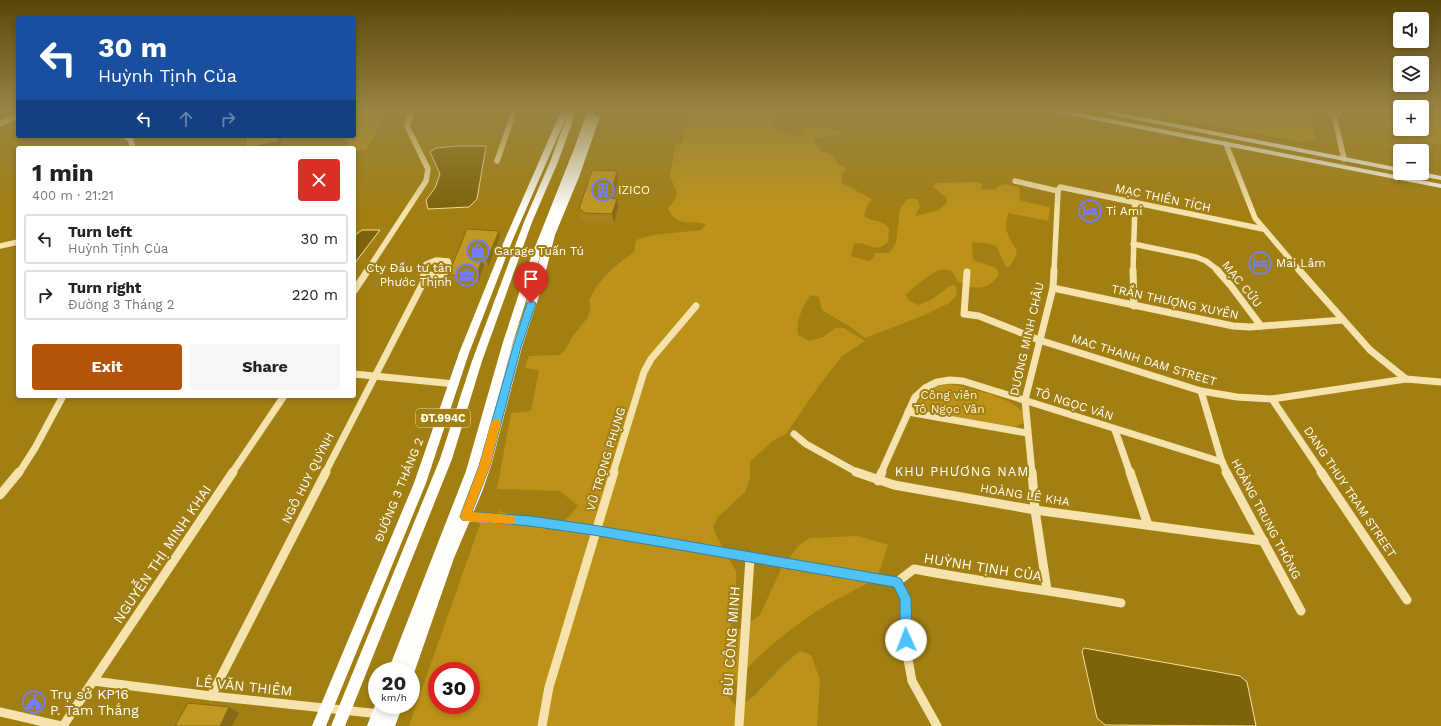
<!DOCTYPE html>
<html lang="en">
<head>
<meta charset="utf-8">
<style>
	:root { --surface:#fff; --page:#f6f6f6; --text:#222; --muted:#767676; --line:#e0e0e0; --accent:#b45309 }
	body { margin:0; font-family:"Work Sans",sans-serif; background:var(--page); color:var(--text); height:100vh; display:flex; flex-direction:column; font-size:15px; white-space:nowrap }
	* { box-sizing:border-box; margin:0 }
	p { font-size:13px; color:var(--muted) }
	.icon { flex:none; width:22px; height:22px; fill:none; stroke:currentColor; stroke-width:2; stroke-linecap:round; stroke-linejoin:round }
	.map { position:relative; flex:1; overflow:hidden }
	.details { position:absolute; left:16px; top:146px; width:340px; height:252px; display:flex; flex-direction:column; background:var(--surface); border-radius:4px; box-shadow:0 2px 6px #0003 }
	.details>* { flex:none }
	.banner { position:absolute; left:16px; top:16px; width:340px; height:122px; border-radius:4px; box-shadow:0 2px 6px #0003; background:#1a4fa0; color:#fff; overflow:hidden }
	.tools { position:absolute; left:1393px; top:12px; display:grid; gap:8px }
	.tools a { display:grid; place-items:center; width:36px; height:36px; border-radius:4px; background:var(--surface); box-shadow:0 2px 6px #0003; font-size:20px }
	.speed { position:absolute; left:368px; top:662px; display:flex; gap:8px; font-size:20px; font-weight:700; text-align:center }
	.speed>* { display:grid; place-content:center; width:52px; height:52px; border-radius:50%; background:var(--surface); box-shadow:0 2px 6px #0003; line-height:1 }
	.speed small { font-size:10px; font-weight:400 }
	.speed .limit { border:6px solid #d22; background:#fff; color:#111 }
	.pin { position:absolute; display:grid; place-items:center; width:34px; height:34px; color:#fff; margin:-41px -17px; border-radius:50% 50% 50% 0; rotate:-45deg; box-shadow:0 0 4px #0007 }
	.pin .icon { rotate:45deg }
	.me { position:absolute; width:44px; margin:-22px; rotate:358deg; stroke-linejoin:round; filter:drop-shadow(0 0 3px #0008) }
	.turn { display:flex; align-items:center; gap:14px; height:84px; padding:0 16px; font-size:18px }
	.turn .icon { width:52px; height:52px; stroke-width:2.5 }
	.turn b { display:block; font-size:28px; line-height:34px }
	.lanes { display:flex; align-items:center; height:38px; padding:0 16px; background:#0003; justify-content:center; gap:20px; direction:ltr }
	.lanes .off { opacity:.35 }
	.round { display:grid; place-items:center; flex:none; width:42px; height:42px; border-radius:4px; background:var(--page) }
	.summary { display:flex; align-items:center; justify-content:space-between; height:68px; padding:0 16px }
	h1 { font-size:24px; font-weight:700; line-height:30px }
	.cta { display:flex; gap:8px; margin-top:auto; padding:8px 16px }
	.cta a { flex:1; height:46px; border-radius:4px; background:var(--accent); color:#fff; font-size:16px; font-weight:700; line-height:46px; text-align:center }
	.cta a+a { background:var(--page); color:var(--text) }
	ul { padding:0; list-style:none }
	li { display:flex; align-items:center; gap:12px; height:50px; margin:0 8px 6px; padding:0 8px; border:2px solid var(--line); border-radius:4px }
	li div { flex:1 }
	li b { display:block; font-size:15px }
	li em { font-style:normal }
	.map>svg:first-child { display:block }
	.green { fill:#bc9219; fill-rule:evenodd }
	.water { fill:#7e630b; stroke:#f8e09e }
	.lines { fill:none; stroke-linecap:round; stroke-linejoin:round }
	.minor-far2 { stroke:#f5e2ac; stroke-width:5.5 }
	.minor-far1 { stroke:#f5e2ac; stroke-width:7 }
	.minor { stroke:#f5e2ac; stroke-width:9 }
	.major { fill:#fffefa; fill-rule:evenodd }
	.wall { fill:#a6831c }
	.shaded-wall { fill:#876a16 }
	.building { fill:#c19820; stroke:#876a16 }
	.route { fill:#4fc3f7; stroke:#337fa1 }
	.slow { fill:#f59e0b }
	.labels { text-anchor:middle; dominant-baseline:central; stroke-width:4; stroke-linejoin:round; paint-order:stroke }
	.shield { fill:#a27f12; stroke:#e3d9b8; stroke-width:1 }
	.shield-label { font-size:11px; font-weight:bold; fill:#fff }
	.poi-label { font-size:12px; fill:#fff; stroke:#a27f12; text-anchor:start }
	.street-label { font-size:12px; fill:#fff; stroke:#a27f12 }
	.park-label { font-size:12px; fill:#fef3d5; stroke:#a27f12 }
	.neighbourhood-label { font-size:13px; letter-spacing:1px; fill:#fff; stroke:#a27f12 }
	.near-street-label { font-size:14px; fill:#fff; stroke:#a27f12 }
	.near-poi-label { font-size:14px; fill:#fff; stroke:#a27f12; text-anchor:start }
</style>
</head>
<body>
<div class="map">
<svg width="1441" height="726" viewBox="0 0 1441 726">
	<rect width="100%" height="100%" fill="#a27f12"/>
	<!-- green -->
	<g class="green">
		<path d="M354 109H389L366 150 354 151V148H345L348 140 351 136H354V132L359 125 354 123Z"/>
		<path d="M669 109H773L775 120 772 127C783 132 795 139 806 134L800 127H811L839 130 841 132 840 135 817 138 814 140 815 143 821 151C834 155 832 153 838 165L845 167 846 170 842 173 841 182C851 189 862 192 872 200L868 204 864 216C873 223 880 218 889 228L888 242C873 256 868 240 854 244L851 256 868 261 873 259 875 253H889L896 243 900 209 907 199H917L920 206 915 216 939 210 947 202 946 197 933 187 936 183 978 182 983 185 981 189 995 190 998 186 1005 184 1019 187 1020 193 1019 198 1022 201 1050 207 1048 221 1008 213C1007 219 1005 226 1007 232 1013 252 1025 246 1008 268 1002 262 1001 253 996 246L986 243 972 242 973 260 996 268 999 274C987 292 974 290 957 281 948 252 919 285 906 294L908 300 918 305 931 300 948 287 954 285 957 289 956 296 949 303 925 315 865 338 852 328 822 310 819 297 810 295C802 310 796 318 798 335L810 341 823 337 835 328H844L865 341 842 356 818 387 786 434 774 440 755 457 750 462V478L745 492 718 517 713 526 715 533 736 571V596L731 626 737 631 760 615 781 569 799 545 810 538 858 536 888 545 877 578C860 588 842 596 825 606 788 629 752 659 726 693L737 708 754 696 783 665 800 651 811 655 820 680 817 726H409L480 524 489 517 500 511C520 518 549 533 567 518 571 515 574 510 578 506L560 491 497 489 511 413 531 411 539 370 525 368 529 356 559 355 565 350 573 336 588 317 591 307 589 301C597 280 616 265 634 252L636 240 653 235 701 230 706 224C690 220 676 228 668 208L674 201 677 193 670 176 676 143H682L689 116 677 114ZM437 671H471V705H437Z"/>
		<path d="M1127 109H1305L1317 139 1302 142Z"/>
		<path d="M1381 109H1400V129H1412L1416 139 1390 135Z"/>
		<path d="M1422 111 1441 114V144L1417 140 1414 129H1422Z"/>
		<path d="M950 384C972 390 1013 396 1025 415L1022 424 1013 427 933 417 922 410 919 402C922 388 938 386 950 384Z"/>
	</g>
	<!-- water -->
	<g class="water">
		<path d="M458 146H486L477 199 469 207 428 209 426 200 435 188 440 174 430 152 436 148Z"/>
		<path d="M362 230H380L354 264V236Z"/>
		<path d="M1084 648 1240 676 1247 682 1256 726 1105 725 1097 718 1082 651Z"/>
	</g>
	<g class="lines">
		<!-- minor-far2 -->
		<g class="minor-far2">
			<path d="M1327 109 1328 112 1334 115 1340 113 1339 109"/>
			<path d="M1334 115 1344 159"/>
			<path d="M0 124 18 115"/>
			<path d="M125 136 130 139 133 148"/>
			<path d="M1226 144 1255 218 1300 271"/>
			<path d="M497 161 515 109"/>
			<path d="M1015 181 1058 191"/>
			<path d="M1133 244 1196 257 1206 261 1219 271"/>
			<path d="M0 246 18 242"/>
			<path d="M504 253 517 254"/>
			<path d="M367 271 426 181 428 169 407 126 413 109"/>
			<path d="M425 271 426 264 436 260 448 261 450 268 447 271"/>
			<path d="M1054 271 1058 191 1060 187 1263 229"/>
			<path d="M1133 271 1135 203"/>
		</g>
		<!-- minor-far1 -->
		<g class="minor-far1">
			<path d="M424 270 426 274C434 277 442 276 448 270"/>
			<path d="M1133 270 1134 306"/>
			<path d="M1217 270 1231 286 1261 326"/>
			<path d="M1299 270 1370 350 1406 379"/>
			<path d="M967 272 964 314 979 316 1039 340 1201 391 1237 397 1272 399 1406 379 1441 382"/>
			<path d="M1053 288 1233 326 1250 327 1343 320"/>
			<path d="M354 291 368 270"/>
			<path d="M354 374 455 384"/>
			<path d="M1201 391 1221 459 1227 473"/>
			<path d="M1272 399 1322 473"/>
			<path d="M908 412 1027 433"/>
			<path d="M1115 430 1130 473"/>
			<path d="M794 434 806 444 858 473"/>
			<path d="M19 473 35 448 63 396"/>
			<path d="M232 473 284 396"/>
			<path d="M325 473 423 283 424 270"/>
			<path d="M613 473 644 372 651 359 696 306"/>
			<path d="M881 473 915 397 925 388 937 382 950 380 963 381 1222 462"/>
			<path d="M1032 473 1025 400 1053 288 1054 270"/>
		</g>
		<!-- minor -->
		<g class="minor">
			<path d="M856 472 894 485 1035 510 1264 541"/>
			<path d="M1032 472 1035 510 1047 590"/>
			<path d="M1130 472 1148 525"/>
			<path d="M1226 472 1301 611"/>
			<path d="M1321 472 1407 600"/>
			<path d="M878 481 882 472"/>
			<path d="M0 495 19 472"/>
			<path d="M466 517 530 521 593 530 897 582 914 569C983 582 1052 591 1121 603"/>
			<path d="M897 582 905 598 907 654 912 681 937 726"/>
			<path d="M93 681 211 696 380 714"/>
			<path d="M211 696 326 472"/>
			<path d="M0 712 61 726"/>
			<path d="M63 726 233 472"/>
			<path d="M542 726 549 687 614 472"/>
			<path d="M739 726 750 558"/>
		</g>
		<!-- major -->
		<g class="major">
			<path d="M562 109H577L558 162 532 222 482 361 452 459 345 726H331L440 459 472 361 524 222 550 162 569 111 513 239 469 353 426 483 326 726H312L414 483 459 353 505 239Z"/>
			<path d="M588 109H596L593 116 596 115 600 117 579 177 555 235 541 290 522 347 491 466 482 492 454 558 413 676H411V671H388L466 471 503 342 531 257 574 149ZM543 247 531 290 512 347 479 466 456 524 478 471 513 342Z"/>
			<path d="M1044 109H1059L1441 184V188L1048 111Z"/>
			<path d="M1087 109H1101L1400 168V172L1091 111Z"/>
			<path d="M1422 172 1441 176V180L1414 175 1413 173H1422Z"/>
			<path d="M377 700V705H389L382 722 389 705H403L395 726H367Z"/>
		</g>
	</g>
	<!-- wall -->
	<g class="wall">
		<path d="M618 180 613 198 618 208 614 223H586L580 219 579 209Z"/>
		<path d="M500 237 488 267 484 266 478 282 450 281 448 275Z"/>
	</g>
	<!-- shaded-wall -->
	<g class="shaded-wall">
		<path d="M277 136H281V137L282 148H245Z"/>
		<path d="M617 171 618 180 611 208 610 198Z"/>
		<path d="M617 199 618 208 614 223 612 214Z"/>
		<path d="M499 231 500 237 488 267 487 260Z"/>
		<path d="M482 260 484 266 478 282 476 276Z"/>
		<path d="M229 707 239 713 232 726H220Z"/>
	</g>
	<!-- building -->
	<g class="building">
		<path d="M246 136H277L278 142 245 148Z"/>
		<path d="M592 170 617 171 610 198 617 199 612 214 585 213 579 209Z"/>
		<path d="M467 229 499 231 487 260H482L476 276 448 275Z"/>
		<path d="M188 703 229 707 220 726H175Z"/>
	</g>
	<!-- sky -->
	<linearGradient id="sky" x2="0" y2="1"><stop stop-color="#59460a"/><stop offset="0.52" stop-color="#988544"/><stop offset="1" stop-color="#988544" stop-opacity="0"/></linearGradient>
	<rect width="1441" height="211" fill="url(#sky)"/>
	<!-- route -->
	<path class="route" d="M531 300 536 303 521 347 490 466 472 512 530 516 593 525 897 577 901 579 911 598 912 640 911 644 906 646 902 644 900 640V599L894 587 593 535 530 526 462 520 460 517 479 466 513 347 527 303Z"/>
	<!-- slow -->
	<path class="slow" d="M496 419 500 420 501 423 490 466 472 512 511 515 514 516 516 520 514 523 511 524 466 521 462 520 460 517 479 466 491 423 493 420Z"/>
	<!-- icons -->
	<defs>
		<g id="building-ring" transform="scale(1.15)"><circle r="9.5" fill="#a27f12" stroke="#707eff" stroke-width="1.5"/><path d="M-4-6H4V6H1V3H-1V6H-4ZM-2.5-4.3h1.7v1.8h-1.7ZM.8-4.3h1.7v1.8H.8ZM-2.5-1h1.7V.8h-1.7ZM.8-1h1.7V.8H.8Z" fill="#707eff"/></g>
		<g id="hotel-ring" transform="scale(1.15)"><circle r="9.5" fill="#a27f12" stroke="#707eff" stroke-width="1.5"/><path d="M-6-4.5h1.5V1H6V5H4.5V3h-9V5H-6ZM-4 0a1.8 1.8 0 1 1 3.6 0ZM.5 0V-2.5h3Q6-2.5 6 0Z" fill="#707eff"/></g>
		<g id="shop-ring" transform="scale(1.15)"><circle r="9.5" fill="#a27f12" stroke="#707eff" stroke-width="1.5"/><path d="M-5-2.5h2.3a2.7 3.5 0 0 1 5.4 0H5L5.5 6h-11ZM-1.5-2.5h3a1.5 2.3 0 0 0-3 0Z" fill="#707eff"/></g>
		<g id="office-ring" transform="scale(1.15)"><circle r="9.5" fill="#a27f12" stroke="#707eff" stroke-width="1.5"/><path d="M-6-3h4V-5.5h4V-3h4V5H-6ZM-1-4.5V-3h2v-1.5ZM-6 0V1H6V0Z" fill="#707eff"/></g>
		<g id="civic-ring" transform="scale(1.15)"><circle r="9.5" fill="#a27f12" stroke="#707eff" stroke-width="1.5"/><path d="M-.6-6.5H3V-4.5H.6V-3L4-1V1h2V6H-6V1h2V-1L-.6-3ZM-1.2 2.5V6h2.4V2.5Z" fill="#707eff"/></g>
	</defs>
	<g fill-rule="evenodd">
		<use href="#building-ring" x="603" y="190"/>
		<use href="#hotel-ring" x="1090" y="211"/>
		<use href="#shop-ring" x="478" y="251"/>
		<use href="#hotel-ring" x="1260" y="263"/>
		<use href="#office-ring" x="467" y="275"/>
		<use href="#civic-ring" x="34" y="702"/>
	</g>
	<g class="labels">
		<!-- shield labels -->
		<rect class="shield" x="416" y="409" width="54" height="18" rx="3"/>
		<g class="shield-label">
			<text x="443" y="418">ĐT.994C</text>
		</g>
		<!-- poi labels -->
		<g class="poi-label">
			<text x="618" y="190">IZICO</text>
			<text x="1106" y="211">Ti Ami</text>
			<text x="494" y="251">Garage Tuấn Tú</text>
			<text x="1276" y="263">Mai Lâm</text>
			<text x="452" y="268" text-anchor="end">Cty Đầu tư tân<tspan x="452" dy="14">Phước Thịnh</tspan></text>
		</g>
		<!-- street labels -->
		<g class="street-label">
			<text transform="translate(1163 198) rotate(12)">MẠC THIÊN TÍCH</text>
			<text transform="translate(1242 284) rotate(51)">MẠC CỬU</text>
			<text transform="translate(1175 302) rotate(12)">TRẦN THƯỢNG XUYÊN</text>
			<text transform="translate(1027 339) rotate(-77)">DƯƠNG MINH CHÂU</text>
			<text transform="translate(1144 360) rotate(17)">MAC THANH DAM STREET</text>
			<text transform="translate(1074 404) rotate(18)">TÔ NGỌC VÂN</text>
			<text transform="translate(606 459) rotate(-73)">VŨ TRỌNG PHỤNG</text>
			<text transform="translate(308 478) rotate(-63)">NGÔ HUY QUỲNH</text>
			<text transform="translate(399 490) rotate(-68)">ĐƯỜNG 3 THÁNG 2</text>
			<text transform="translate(1350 492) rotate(56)">DANG THUY TRAM STREET</text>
			<text transform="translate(1025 495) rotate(9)">HOÀNG LÊ KHA</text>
			<text transform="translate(1266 519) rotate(62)">HOÀNG TRUNG THÔNG</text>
		</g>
		<!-- park labels -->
		<g class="park-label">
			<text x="949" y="395">Công viên<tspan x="949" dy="14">Tô Ngọc Vân</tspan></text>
		</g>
		<!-- neighbourhood labels -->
		<g class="neighbourhood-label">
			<text x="962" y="471">KHU PHƯƠNG NAM</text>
		</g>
		<!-- near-street labels -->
		<g class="near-street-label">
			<text transform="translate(162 554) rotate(-56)">NGUYỄN THỊ MINH KHAI</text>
			<text transform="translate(983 567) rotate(9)">HUỲNH TỊNH CỦA</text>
			<text transform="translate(731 641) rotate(-86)">BÙI CÔNG MINH</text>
			<text transform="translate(244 686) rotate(6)">LÊ VĂN THIÊM</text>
		</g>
		<!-- near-poi labels -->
		<g class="near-poi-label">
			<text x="50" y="694">Trụ sở KP16<tspan x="50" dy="16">P. Tam Thắng</tspan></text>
		</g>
	</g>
</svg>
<div class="tools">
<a><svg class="icon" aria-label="sound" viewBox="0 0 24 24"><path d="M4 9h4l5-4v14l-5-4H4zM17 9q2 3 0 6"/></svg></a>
<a><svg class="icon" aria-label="layers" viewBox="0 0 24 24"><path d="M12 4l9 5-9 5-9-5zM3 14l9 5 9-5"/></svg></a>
<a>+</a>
<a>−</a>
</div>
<div class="speed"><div>20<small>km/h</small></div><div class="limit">30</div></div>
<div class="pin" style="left:531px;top:303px;background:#d93025"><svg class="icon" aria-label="arrive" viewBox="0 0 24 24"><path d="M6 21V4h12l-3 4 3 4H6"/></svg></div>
<svg class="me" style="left:906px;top:640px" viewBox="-20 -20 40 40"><circle r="19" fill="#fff"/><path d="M0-13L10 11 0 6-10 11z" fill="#4fc3f7"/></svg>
<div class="banner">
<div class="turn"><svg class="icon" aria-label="left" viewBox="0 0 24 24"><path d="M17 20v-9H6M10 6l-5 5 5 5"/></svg><div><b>30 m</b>Huỳnh Tịnh Của</div></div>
<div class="lanes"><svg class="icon" aria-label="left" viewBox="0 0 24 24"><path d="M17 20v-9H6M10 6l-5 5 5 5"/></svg><svg class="icon off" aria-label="ahead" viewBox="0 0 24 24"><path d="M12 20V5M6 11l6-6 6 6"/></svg><svg class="icon off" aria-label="right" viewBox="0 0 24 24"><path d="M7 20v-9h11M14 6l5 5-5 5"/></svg></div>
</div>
<section class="details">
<div class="summary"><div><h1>1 min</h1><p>400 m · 21:21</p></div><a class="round" style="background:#d93025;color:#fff"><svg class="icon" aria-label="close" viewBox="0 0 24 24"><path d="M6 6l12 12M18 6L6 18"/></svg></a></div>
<ul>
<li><svg class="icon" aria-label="left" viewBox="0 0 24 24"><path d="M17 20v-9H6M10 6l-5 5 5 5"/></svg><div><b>Turn left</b><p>Huỳnh Tịnh Của</p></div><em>30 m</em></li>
<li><svg class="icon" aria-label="right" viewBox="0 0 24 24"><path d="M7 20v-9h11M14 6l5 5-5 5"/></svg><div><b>Turn right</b><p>Đường 3 Tháng 2</p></div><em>220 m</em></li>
</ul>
<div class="cta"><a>Exit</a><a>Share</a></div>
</section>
</div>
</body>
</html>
